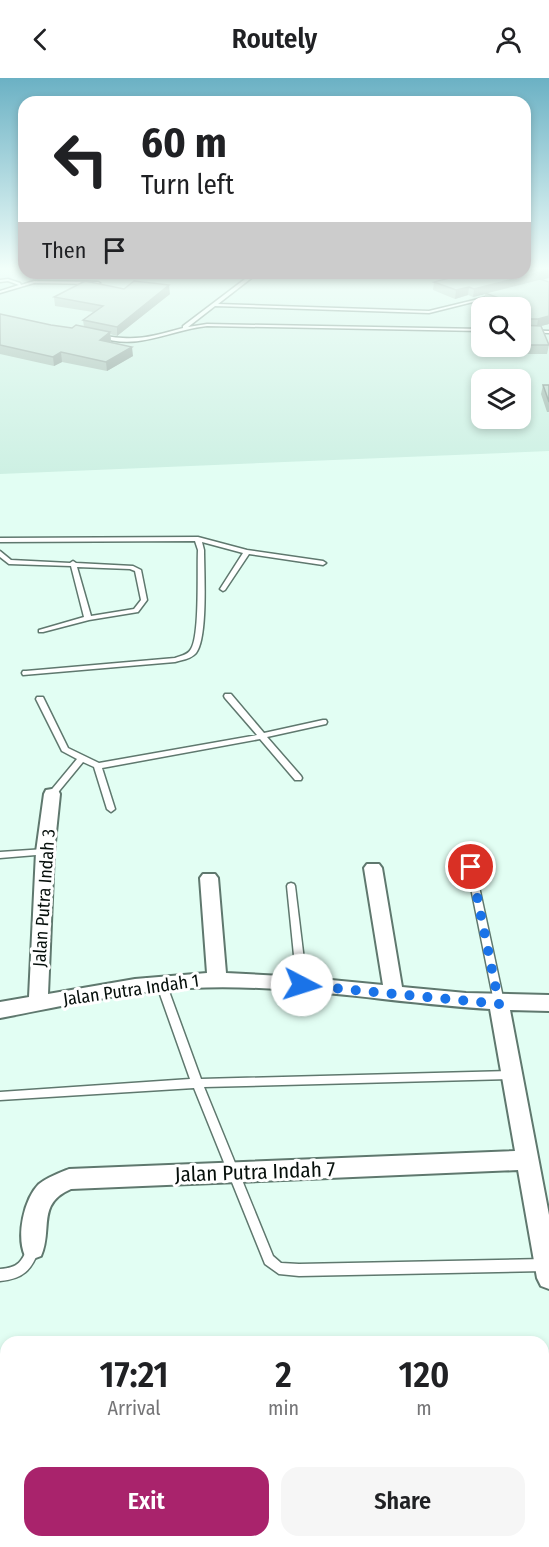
<!DOCTYPE html>
<html lang="en">
<head>
<meta charset="utf-8">
<style>
	:root { --surface:#fff; --page:#f6f6f6; --text:#202124; --muted:#757577; --accent:#a9236c }
	body { margin:0; font-family:"Fira Sans Condensed",sans-serif; background:var(--page); color:var(--text); height:100vh; display:flex; flex-direction:column; font-size:22px; white-space:nowrap }
	* { box-sizing:border-box; margin:0 }
	p { font-size:20px; color:var(--muted) }
	.icon { flex:none; width:33px; height:33px; fill:none; stroke:currentColor; stroke-width:2; stroke-linecap:round; stroke-linejoin:round }
	.map { position:relative; flex:1; overflow:hidden }
	.drawer { position:absolute; left:0px; top:1258px; width:549px; height:212px; display:flex; flex-direction:column; background:var(--surface); border-radius:18px 18px 0 0; box-shadow:0 3px 9px #0003 }
	.drawer>* { flex:none }
	.top-card { position:absolute; left:18px; top:18px; width:513px; height:183px; border-radius:18px; box-shadow:0 3px 9px #0003; background:#fff; color:var(--text); overflow:hidden }
	.tools { position:absolute; left:471px; top:219px; display:grid; gap:12px }
	.tools a { display:grid; place-items:center; width:60px; height:60px; border-radius:12px; background:var(--surface); box-shadow:0 3px 9px #0003; font-size:30px }
	.pin { position:absolute; display:grid; place-items:center; width:51px; height:51px; color:#fff; margin:-26px; border:3px solid #fff; border-radius:50%; box-shadow:0 2px 6px #0007 }
	.me { position:absolute; width:66px; margin:-33px; rotate:95deg; stroke-linejoin:round; filter:drop-shadow(0 0 4px #0008) }
	.turn { display:flex; align-items:center; gap:21px; height:126px; padding:0 24px; font-size:27px }
	.turn .icon { width:78px; height:78px; stroke-width:2.5 }
	.turn b { display:block; font-size:42px; line-height:51px }
	.then { display:flex; align-items:center; height:57px; padding:0 24px; background:#0003; gap:12px; font-size:22px }
	.eta { display:flex; justify-content:space-evenly; align-items:center; height:102px; text-align:center }
	.eta b { font-size:36px; font-weight:600; line-height:42px }
	.button { display:flex; gap:12px; margin-top:auto; padding:12px 24px }
	.button a { flex:1; height:69px; border-radius:18px; background:var(--accent); color:#fff; font-size:24px; font-weight:600; line-height:69px; text-align:center }
	.button a+a { background:var(--page); color:var(--text) }
	header { display:flex; justify-content:space-between; align-items:center; height:78px; padding:0 24px; background:var(--surface); font-size:27px; font-weight:600 }
	.map>svg:first-child { display:block }
	.built { fill:#cdf0e3; fill-rule:evenodd }
	.lines { fill:none; stroke-linecap:round; stroke-linejoin:round }
	.service-casing { stroke:#5f786e; stroke-width:3 }
	.minor-casing { stroke:#5f786e; stroke-width:4 }
	.service { fill:#fff; fill-rule:evenodd }
	.minor { fill:#fff; fill-rule:evenodd }
	.wall { fill:#a2b9af }
	.shaded-wall { fill:#84968f }
	.building { fill:#bcd7cc; stroke:#84968f; stroke-width:1.5 }
	.route { stroke:#1a73e8; stroke-width:10; stroke-dasharray:0 18 }
	.labels { text-anchor:middle; dominant-baseline:central; stroke-width:6; stroke-linejoin:round; paint-order:stroke }
	.street-label { font-size:18px; fill:#060f0b; stroke:#fff }
	.near-street-label { font-size:21px; fill:#060f0b; stroke:#fff }
</style>
</head>
<body>
<header><svg class="icon" aria-label="back" viewBox="0 0 24 24"><path d="M15 5l-7 7 7 7"/></svg>Routely<svg class="icon" aria-label="person" viewBox="0 0 24 24"><circle cx="12" cy="8" r="4"/><path d="M4 21q1-7 8-7t8 7"/></svg></header>
<div class="map">
<svg width="549" height="1469" viewBox="0 0 549 1469">
	<rect width="100%" height="100%" fill="#e2fef3"/>
	<!-- built -->
	<path class="built" d="M0 191H24V195H525L549 191V373L0 396ZM482 230H520V268H482ZM482 302H520V340H482Z"/>
	<g class="lines">
		<!-- service casing -->
		<g class="service-casing">
			<g id="service">
				<path d="M253 195H258L218 226 429 233 495 217 497 218 429 235 215 228 188 249 207 246 482 251V253L207 248C169 252 136 274 98 258L100 257C136 264 149 259 183 250V248Z"/>
				<path d="M8 201 20 205 21 207 34 203 98 204 100 205 98 206 34 205 0 215V213L19 207 8 203 0 204V202Z"/>
				<path d="M520 252 549 253V255L520 254Z"/>
				<path d="M198 459 247 472 323 483 326 485 323 487 249 476 225 512 223 513 220 511 243 475 202 464 204 472C204 493 208 560 196 575 191 581 182 582 175 584L23 597 22 595 23 593H26L175 580C180 578 188 577 191 571 200 557 197 492 198 472L195 463 0 464V460Z"/>
				<path d="M0 473 11 482 70 485 73 483 76 485 133 488 141 492 147 522 138 534 89 542 43 554H39V552L84 539 71 488 9 486 0 479ZM77 489 130 491 135 493 141 522 134 531 91 538Z"/>
				<path d="M225 616H231L264 655 323 642H326L327 644 326 646 267 659 301 698 302 700 301 702H295L260 661 102 690 115 731 111 734 107 731 94 689 83 684 55 718 52 719 48 716 77 681 62 673 36 621 37 619H43L44 621 68 670 99 685 257 657 225 620 224 618Z"/>
				<path d="M45 771 49 774 48 776 0 780V774Z"/>
				<path d="M471 787 475 790 504 924 502 927 499 928 496 927 494 924 467 790Z"/>
				<path d="M291 805 294 806 295 808 307 907 305 910 302 911 299 910 297 907 287 808 288 806Z"/>
				<path d="M161 901 164 902 166 905 201 1001 511 993 515 994 516 997 515 1000 511 1001 204 1009 273 1178 281 1185 299 1186 544 1181 548 1183V1191L544 1193 299 1198 279 1196 265 1186 194 1010 0 1022V1014L190 1001 156 905 158 902Z"/>
				<path d="M33 1166 37 1167 39 1171C32 1192 23 1201 0 1203V1191C19 1190 22 1183 29 1167Z"/>
			</g>
		</g>
		<!-- minor casing -->
		<g class="minor-casing">
			<path id="minor" d="M52 711 58 712 60 716 54 774 48 916 135 901 207 895 200 800 203 796H215L218 800 226 895 300 899 383 907 364 790 367 786H379L382 790 402 909 466 915 549 917V933L510 932 549 1137V1211L541 1208 537 1200 518 1092 71 1111C36 1126 53 1151 41 1178L33 1181 25 1178C16 1158 24 1121 39 1106 48 1099 59 1095 69 1091L515 1073 490 931C390 925 290 905 190 910 126 913 63 928 0 940V924L29 919 36 774 44 716 46 712Z"/>
		</g>
		<!-- service -->
		<use href="#service" class="service"/>
		<!-- minor -->
		<use href="#minor" class="minor"/>
	</g>
	<!-- wall -->
	<g class="wall">
		<path d="M19 191H24V195H38L30 198 21 196Z"/>
		<path d="M474 196 543 202 549 204V246L541 248 549 267 547 276H526L520 261V230L497 228 484 223 485 216 473 219 468 217 455 221 433 212 434 204Z"/>
		<path d="M124 211 170 216 117 258 110 256 111 263 110 264 133 278 107 293 62 284 54 288 0 276V236L51 247 72 250 84 249 83 242 93 234 55 228 54 219Z"/>
		<path d="M543 307H549V334H547L541 316Z"/>
	</g>
	<!-- shaded-wall -->
	<g class="shaded-wall">
		<path d="M549 192V200L487 216 485 215V216L473 219 474 211Z"/>
		<path d="M30 195H38L30 198Z"/>
		<path d="M169 207 170 216 117 258V249Z"/>
		<path d="M469 209 468 217 455 221 456 212Z"/>
		<path d="M549 238V246L537 249 538 241Z"/>
		<path d="M110 254 111 263 101 271 100 262Z"/>
		<path d="M132 269 133 278 107 293 106 284Z"/>
		<path d="M61 274 62 284 54 288 53 279Z"/>
	</g>
	<!-- building -->
	<g class="building">
		<path d="M525 191H549V192L474 211 469 209 456 212 434 204 468 195 474 196 480 195H525Z"/>
		<path d="M540 201 549 204V238L538 241H521L520 242V230H495L507 223 485 215Z"/>
		<path d="M85 203 124 211 134 203 169 207 117 249 83 242 103 228 54 219Z"/>
		<path d="M0 236 51 247 72 250 76 247 110 254 100 262 132 269 106 284 61 274 53 279 0 267Z"/>
		<path d="M520 247 541 248 549 267H527Z"/>
		<path d="M543 307H549V324Z"/>
	</g>
	<!-- sky -->
	<linearGradient id="sky" x2="0" y2="1"><stop stop-color="#6bb1c4"/><stop offset="0.48" stop-color="#f2fffa"/><stop offset="1" stop-color="#f2fffa" stop-opacity="0"/></linearGradient>
	<rect width="549" height="397" fill="url(#sky)"/>
	<g class="lines">
		<!-- route -->
		<path class="route" d="M302 907 499 926 471 789"/>
	</g>
	<g class="labels">
		<!-- street labels -->
		<g class="street-label">
			<text transform="translate(44 820) rotate(-86)">Jalan Putra Indah 3</text>
			<text transform="translate(131 912) rotate(-8)">Jalan Putra Indah 1</text>
		</g>
		<!-- near-street labels -->
		<g class="near-street-label">
			<text transform="translate(255 1094) rotate(-2)">Jalan Putra Indah 7</text>
		</g>
	</g>
</svg>
<div class="tools">
<a><svg class="icon" aria-label="search" viewBox="0 0 24 24"><circle cx="10" cy="10" r="6"/><path d="M15 15l6 6"/></svg></a>
<a><svg class="icon" aria-label="layers" viewBox="0 0 24 24"><path d="M12 4l9 5-9 5-9-5zM3 14l9 5 9-5"/></svg></a>
</div>
<div class="pin" style="left:471px;top:789px;background:#d93025"><svg class="icon" aria-label="arrive" viewBox="0 0 24 24"><path d="M6 21V4h12l-3 4 3 4H6"/></svg></div>
<svg class="me" style="left:302px;top:907px" viewBox="-20 -20 40 40"><circle r="19" fill="#fff"/><path d="M0-13L10 11 0 6-10 11z" fill="#1a73e8"/></svg>
<div class="top-card">
<div class="turn"><svg class="icon" aria-label="left" viewBox="0 0 24 24"><path d="M17 20v-9H6M10 6l-5 5 5 5"/></svg><div><b>60 m</b>Turn left</div></div>
<div class="then">Then<svg class="icon" aria-label="arrive" viewBox="0 0 24 24"><path d="M6 21V4h12l-3 4 3 4H6"/></svg></div>
</div>
<section class="drawer">
<div class="eta">
<div><b>17:21</b><p>Arrival</p></div>
<div><b>2</b><p>min</p></div>
<div><b>120</b><p>m</p></div>
</div>
<div class="button"><a>Exit</a><a>Share</a></div>
</section>
</div>
</body>
</html>
